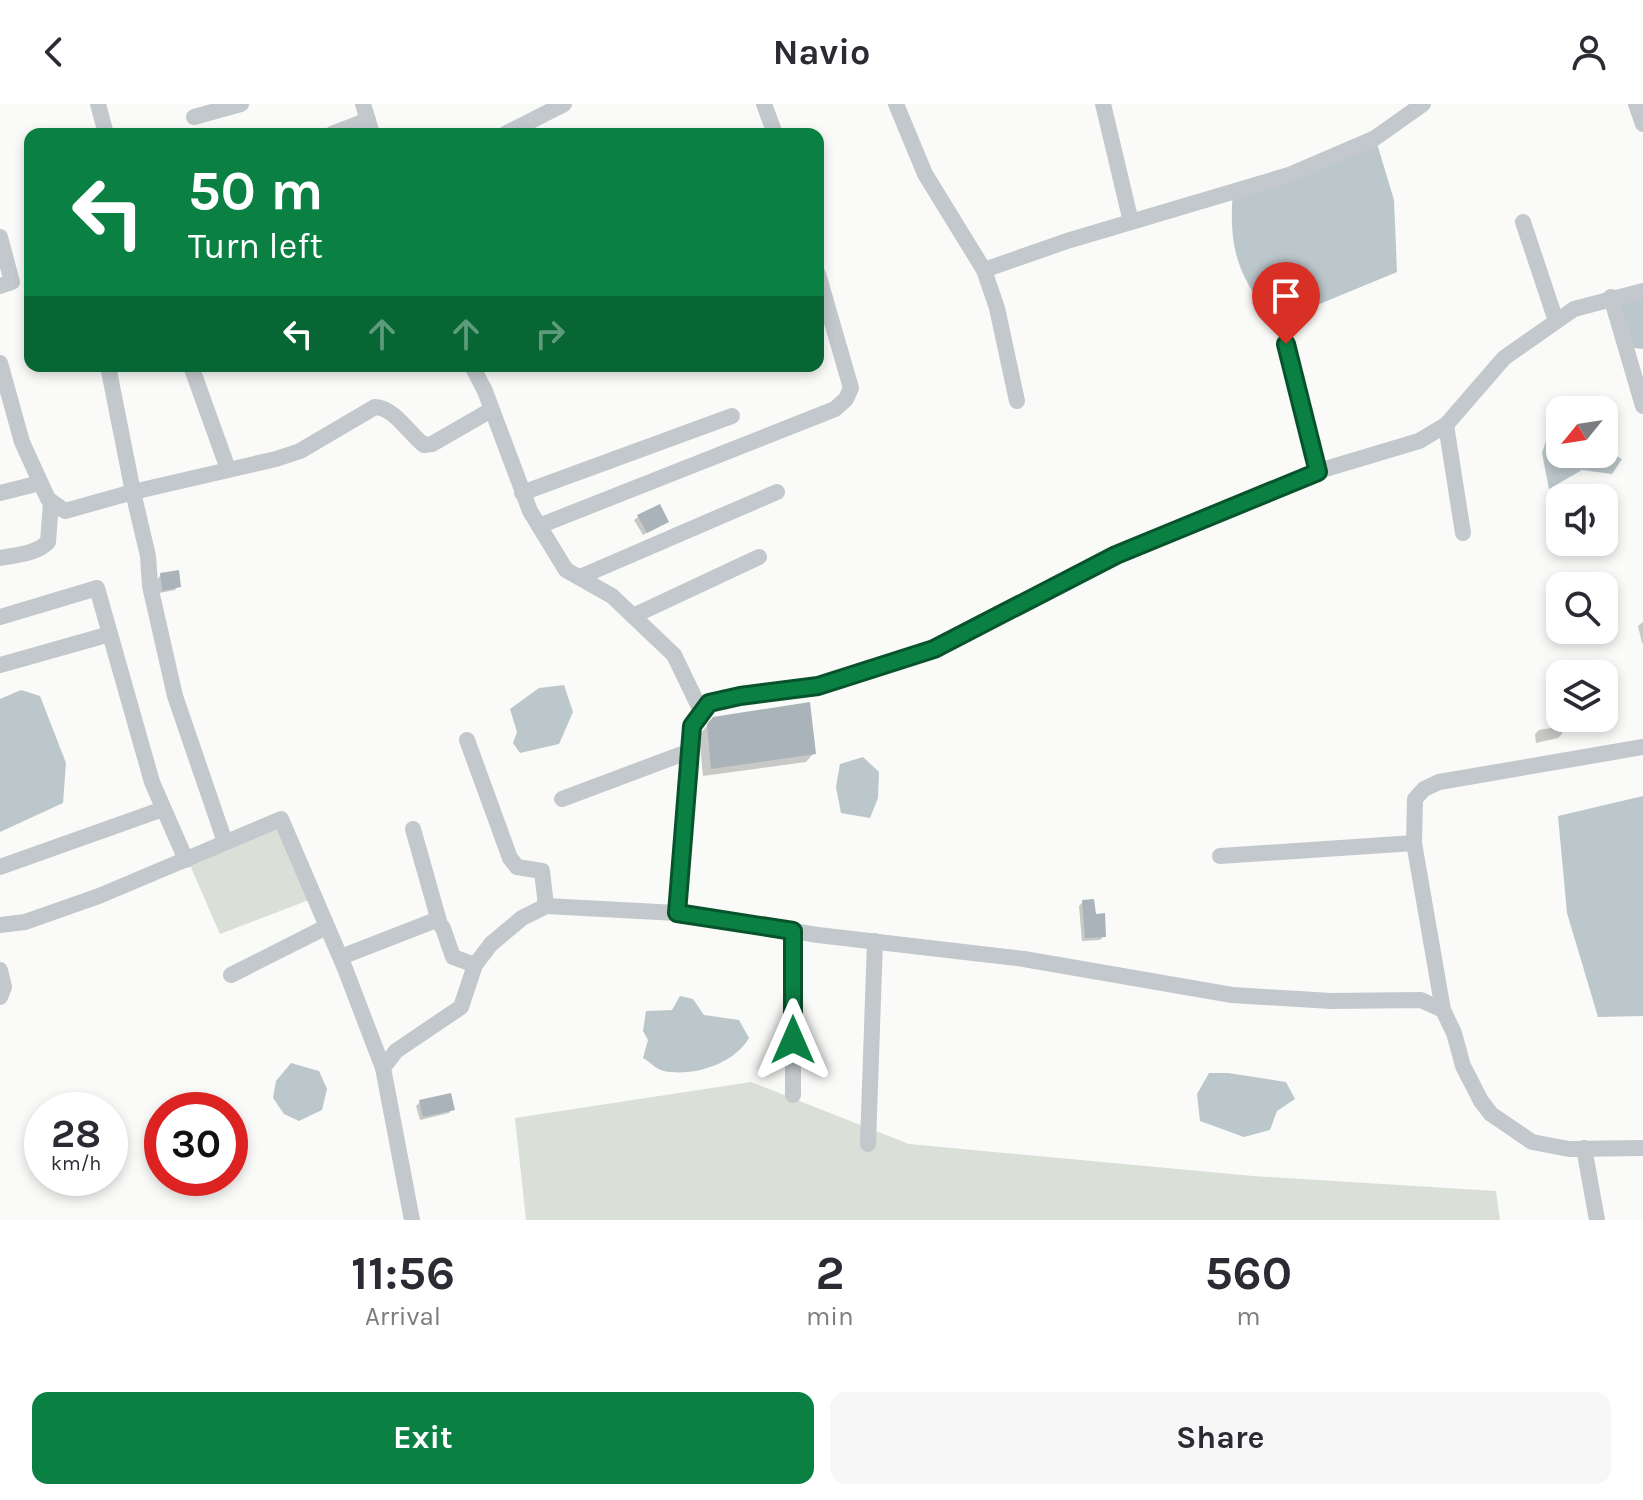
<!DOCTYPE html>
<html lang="en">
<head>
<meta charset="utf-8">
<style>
	:root { --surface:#fff; --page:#f7f7f7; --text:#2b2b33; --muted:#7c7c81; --accent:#0b8043 }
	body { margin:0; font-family:Karla,sans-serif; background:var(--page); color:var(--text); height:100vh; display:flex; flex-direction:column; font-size:30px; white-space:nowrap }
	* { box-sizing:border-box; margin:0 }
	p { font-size:26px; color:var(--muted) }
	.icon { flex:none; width:44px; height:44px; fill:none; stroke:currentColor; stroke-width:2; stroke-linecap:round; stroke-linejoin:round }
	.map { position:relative; height:1116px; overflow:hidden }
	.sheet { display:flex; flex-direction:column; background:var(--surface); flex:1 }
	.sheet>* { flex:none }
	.banner { position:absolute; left:24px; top:24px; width:800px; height:244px; border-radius:16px; box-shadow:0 4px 12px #0003; background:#0b8043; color:#fff; overflow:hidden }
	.needle { width:52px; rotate:240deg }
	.tools { position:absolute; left:1546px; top:292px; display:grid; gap:16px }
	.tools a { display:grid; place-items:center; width:72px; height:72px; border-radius:16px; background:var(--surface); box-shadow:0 4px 12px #0003; font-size:40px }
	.speed { position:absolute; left:24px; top:988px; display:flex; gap:16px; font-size:40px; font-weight:700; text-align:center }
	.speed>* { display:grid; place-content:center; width:104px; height:104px; border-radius:50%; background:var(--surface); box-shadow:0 4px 12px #0003; line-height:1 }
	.speed small { font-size:20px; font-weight:400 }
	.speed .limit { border:12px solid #d22; background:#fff; color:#111 }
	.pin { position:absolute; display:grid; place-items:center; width:68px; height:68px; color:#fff; margin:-82px -34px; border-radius:50% 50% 50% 0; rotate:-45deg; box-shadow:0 0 8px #0007 }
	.pin .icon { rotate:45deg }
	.me { position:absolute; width:88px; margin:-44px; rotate:0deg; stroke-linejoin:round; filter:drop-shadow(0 0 6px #0008) }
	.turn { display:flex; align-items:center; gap:28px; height:168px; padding:0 32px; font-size:36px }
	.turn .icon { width:104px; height:104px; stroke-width:2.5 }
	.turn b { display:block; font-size:56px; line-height:68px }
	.lanes { display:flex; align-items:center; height:76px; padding:0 32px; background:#0003; justify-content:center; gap:40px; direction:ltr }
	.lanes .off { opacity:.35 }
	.eta { display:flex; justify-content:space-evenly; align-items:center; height:136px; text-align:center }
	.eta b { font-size:48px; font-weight:700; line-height:56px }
	.action { display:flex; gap:16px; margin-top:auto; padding:16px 32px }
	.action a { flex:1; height:92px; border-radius:16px; background:var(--accent); color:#fff; font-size:32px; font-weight:700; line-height:92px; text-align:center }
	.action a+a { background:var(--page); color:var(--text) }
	header { display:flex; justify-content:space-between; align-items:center; height:104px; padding:0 32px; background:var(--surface); font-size:36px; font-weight:700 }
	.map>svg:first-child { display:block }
	.green { fill:#dadfd7 }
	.water { fill:#bbc7cb }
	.shadow { fill:#0003 }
	.building { fill:#aab3b9 }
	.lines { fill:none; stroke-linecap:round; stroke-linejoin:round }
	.minor { stroke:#c3c8cc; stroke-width:16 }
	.route-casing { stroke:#07532c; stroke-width:20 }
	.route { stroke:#0b8043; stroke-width:14 }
</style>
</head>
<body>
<header><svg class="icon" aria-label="back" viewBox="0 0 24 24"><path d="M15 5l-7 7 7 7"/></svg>Navio<svg class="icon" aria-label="person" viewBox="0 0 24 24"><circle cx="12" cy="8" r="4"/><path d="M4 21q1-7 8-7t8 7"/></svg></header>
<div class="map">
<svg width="1643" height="1116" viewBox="0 0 1643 1116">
	<rect width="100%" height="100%" fill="#fafaf8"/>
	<!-- green -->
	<g class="green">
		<path d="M284 715 309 796 220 830 189 759Z"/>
		<path d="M751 978 909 1040 1253 1072 1496 1087 1500 1116H526L515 1014Z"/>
	</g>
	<!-- water -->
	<g class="water">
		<path d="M1375 33 1394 96 1397 168 1276 218C1238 175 1228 144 1233 88Z"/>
		<path d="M1643 195V245L1634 244 1620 200Z"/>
		<path d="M1560 322V350H1604V346L1622 355 1612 370 1582 366 1549 385 1542 349 1550 325Z"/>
		<path d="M564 581 573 608 559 640 520 649 513 639 517 628 510 605 539 584Z"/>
		<path d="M21 586 40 592 66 659 63 699 0 728V595Z"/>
		<path d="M863 653 879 668 878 694 870 714 841 709 836 683 840 660Z"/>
		<path d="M1643 692V912L1598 913 1567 809 1558 712Z"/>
		<path d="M680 892 693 895 704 911 739 916 749 934C734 960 693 973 664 967 657 966 650 958 643 954L648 936 643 927 646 907 672 906Z"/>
		<path d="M291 959 319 967 327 985 322 1006 299 1017 284 1010 273 994 276 977Z"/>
		<path d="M1209 969H1228L1286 978 1295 995 1277 1007 1270 1026 1244 1033 1200 1017 1197 990Z"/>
	</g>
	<!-- shadow -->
	<g class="shadow">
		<path d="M638 413 667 418 643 431 634 416Z"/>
		<path d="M161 471 178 482 175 486 159 489 157 475Z"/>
		<path d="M1643 518V539H1642L1638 522Z"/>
		<path d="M714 614 814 649 806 658 703 672 699 631Z"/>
		<path d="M1562 622V630L1558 634 1536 639 1535 630 1539 626Z"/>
		<path d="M1083 798 1104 832 1100 836 1082 837 1079 802Z"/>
		<path d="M420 998 452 1005 449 1009 420 1016 416 1002Z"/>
	</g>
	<!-- building -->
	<g class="building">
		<path d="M660 400 669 418 647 429 637 411Z"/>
		<path d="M179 466 181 483 162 487 160 469Z"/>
		<path d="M810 598 816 650 711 665 707 620 713 613Z"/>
		<path d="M1094 795 1096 810 1105 809 1106 833 1085 834 1082 796Z"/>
		<path d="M451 989 455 1006 423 1013 419 996Z"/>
	</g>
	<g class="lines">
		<!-- minor -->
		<g class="minor">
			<path d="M98 0 106 30"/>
			<path d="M363 0 372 30"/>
			<path d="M764 0 775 30"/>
			<path d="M896 0 925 70 984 166 997 204 1017 297"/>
			<path d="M1103 0 1131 118"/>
			<path d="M1636 0 1643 20"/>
			<path d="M194 13 241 0"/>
			<path d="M332 30 368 16"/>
			<path d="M505 30 564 0"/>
			<path d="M1523 118 1556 217"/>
			<path d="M0 133 12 178 0 182"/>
			<path d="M984 166 1067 137 1289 71 1375 34 1423 0"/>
			<path d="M1611 193 1643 302"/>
			<path d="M1286 240 1318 368"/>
			<path d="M0 259 22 338 48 395 65 407 133 388 148 452 150 482 175 592 225 738"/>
			<path d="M108 262 133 388 276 355 300 347 375 303C395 304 408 329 424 341L432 340 491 306"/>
			<path d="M191 262 228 365"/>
			<path d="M472 262 485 287 530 407 566 466 612 492 674 551 702 609"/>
			<path d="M1446 321 1463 429"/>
			<path d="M0 389 40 379"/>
			<path d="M522 389 732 312"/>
			<path d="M539 422 835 305 846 295 851 284 818 170"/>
			<path d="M0 454C16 451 36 450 48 438L51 398"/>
			<path d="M580 473 777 388"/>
			<path d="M633 512 759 453"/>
			<path d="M0 513 97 484 110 530"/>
			<path d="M0 561 110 530 152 678 186 756"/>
			<path d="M467 636 510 754 517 763 542 767 546 802"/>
			<path d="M562 695 690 647"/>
			<path d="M413 725 439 817"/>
			<path d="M1220 752 1414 739"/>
			<path d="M0 763 163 705"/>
			<path d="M677 809 692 622 709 599 740 592 818 582 934 545 1116 451 1322 366 1419 337 1446 321 1504 254 1574 205 1643 187"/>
			<path d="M0 821 25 818 99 792 281 715 344 862 383 964 412 1116"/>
			<path d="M341 853 436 816 443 824 453 853 475 861"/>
			<path d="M0 866 4 883 0 893"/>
			<path d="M231 871 326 823"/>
			<path d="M1443 906 1414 739 1415 695 1424 685 1439 678 1643 643"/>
			<path d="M383 964 396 947 461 903 475 861 491 840 522 814 546 802 677 809 818 831 1024 855 1232 891 1331 897 1421 896 1443 906 1454 929 1463 962 1481 997 1491 1010 1532 1038 1569 1045 1643 1044"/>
			<path d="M793 991V827"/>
			<path d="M868 1040 875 837"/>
			<path d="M1584 1044 1597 1116"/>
		</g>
	</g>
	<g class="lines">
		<!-- route casing -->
		<g class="route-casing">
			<path id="route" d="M793 936V827L677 809 692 622 709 599 740 592 818 582 934 545 1116 451 1318 368 1286 240"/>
		</g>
		<!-- route -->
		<use href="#route" class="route"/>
	</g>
</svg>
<div class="tools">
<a><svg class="needle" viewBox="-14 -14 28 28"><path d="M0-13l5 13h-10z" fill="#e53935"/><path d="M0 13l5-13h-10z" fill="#7c7c81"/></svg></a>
<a><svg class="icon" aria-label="sound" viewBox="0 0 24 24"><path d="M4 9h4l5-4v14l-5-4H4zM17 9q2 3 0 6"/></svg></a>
<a><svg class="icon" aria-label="search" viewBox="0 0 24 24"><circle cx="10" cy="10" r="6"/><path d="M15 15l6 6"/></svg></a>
<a><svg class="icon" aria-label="layers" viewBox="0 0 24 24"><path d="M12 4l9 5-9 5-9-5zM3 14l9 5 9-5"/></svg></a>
</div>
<div class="speed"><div>28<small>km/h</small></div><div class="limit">30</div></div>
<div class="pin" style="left:1286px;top:240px;background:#d93025"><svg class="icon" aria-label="arrive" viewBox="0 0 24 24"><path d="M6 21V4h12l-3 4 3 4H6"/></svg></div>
<svg class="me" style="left:793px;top:936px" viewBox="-20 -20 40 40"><path d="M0-17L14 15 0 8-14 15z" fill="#0b8043" stroke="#fff" stroke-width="4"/></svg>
<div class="banner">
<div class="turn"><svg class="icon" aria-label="left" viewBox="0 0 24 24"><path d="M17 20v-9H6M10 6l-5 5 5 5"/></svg><div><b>50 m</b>Turn left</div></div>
<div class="lanes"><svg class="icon" aria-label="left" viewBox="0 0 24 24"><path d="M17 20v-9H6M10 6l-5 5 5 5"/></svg><svg class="icon off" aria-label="ahead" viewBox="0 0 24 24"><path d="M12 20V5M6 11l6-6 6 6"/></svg><svg class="icon off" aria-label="ahead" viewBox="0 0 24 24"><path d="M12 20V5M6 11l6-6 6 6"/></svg><svg class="icon off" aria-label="right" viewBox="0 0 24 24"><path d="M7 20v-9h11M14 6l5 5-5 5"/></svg></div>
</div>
</div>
<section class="sheet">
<div class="eta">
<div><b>11:56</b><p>Arrival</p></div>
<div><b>2</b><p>min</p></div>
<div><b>560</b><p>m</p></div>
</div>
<div class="action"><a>Exit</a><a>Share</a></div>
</section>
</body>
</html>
